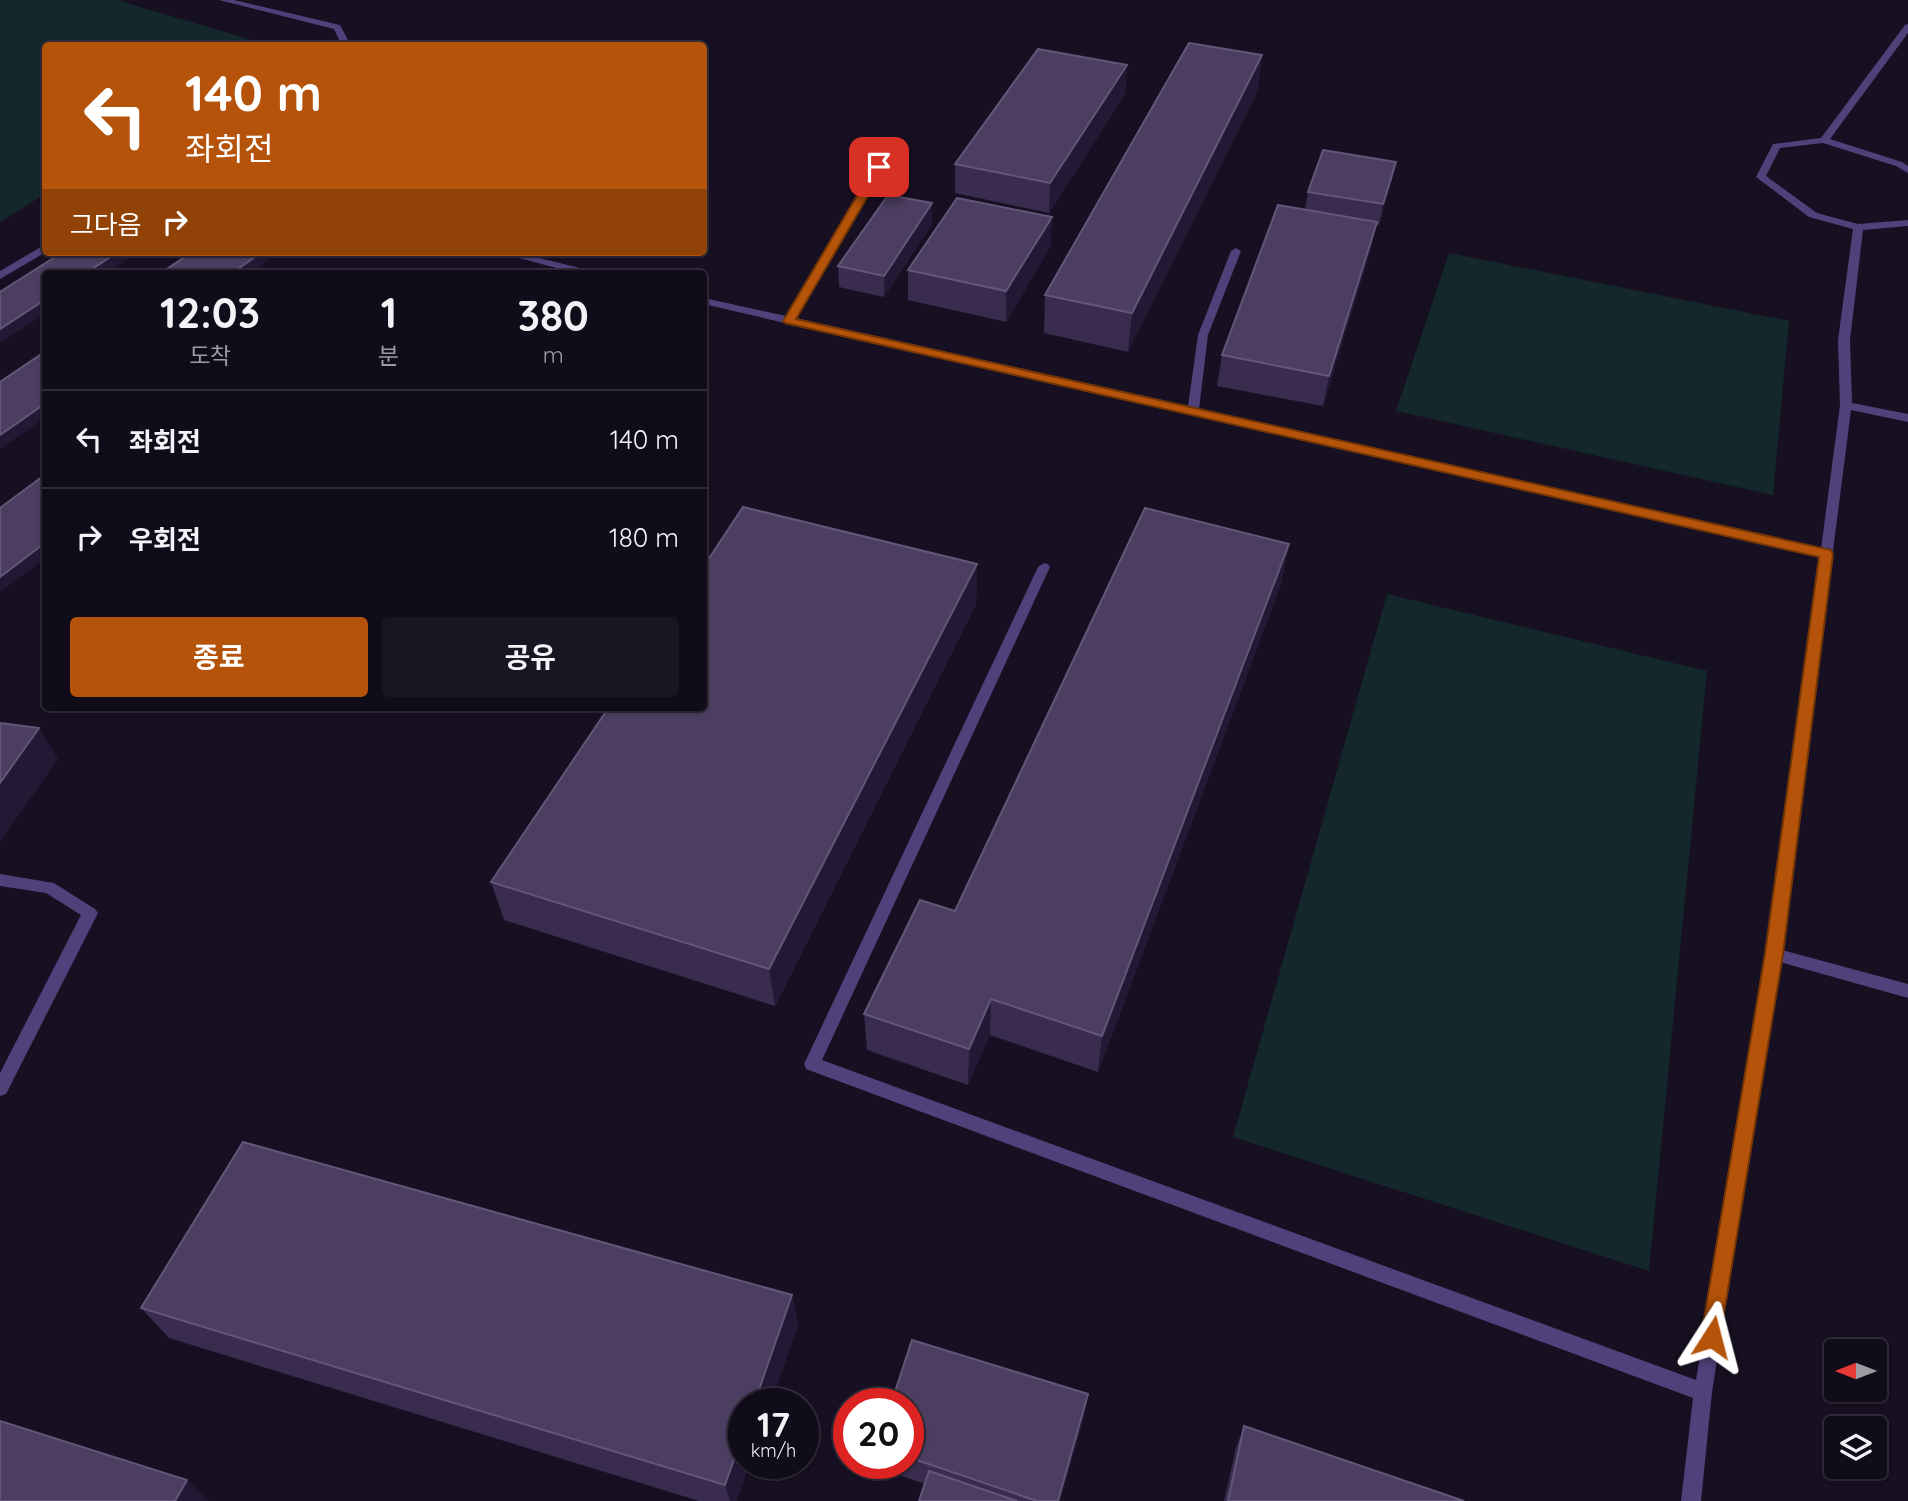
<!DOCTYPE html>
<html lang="ko">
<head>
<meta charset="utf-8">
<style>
	:root { --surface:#110c1a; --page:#1a1523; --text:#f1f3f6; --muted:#9c9ba2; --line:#302c39; --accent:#b45309 }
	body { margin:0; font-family:Quicksand,"Noto Sans KR",sans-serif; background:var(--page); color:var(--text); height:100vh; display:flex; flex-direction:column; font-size:26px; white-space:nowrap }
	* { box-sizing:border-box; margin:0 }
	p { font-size:23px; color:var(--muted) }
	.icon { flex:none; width:38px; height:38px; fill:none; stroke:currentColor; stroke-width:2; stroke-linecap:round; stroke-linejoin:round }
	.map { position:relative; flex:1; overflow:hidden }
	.details { position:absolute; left:42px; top:270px; width:665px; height:441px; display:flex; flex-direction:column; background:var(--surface); border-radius:7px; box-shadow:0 2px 5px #0004,0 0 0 2px var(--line) }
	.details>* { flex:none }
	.hud { position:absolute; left:42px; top:42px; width:665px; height:214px; border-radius:7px; box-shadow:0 2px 5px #0004,0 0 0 2px var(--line); background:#b45309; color:#fff; overflow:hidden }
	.needle { width:46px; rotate:270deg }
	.controls { position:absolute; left:1824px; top:1339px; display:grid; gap:14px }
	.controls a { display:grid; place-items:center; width:63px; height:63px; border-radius:7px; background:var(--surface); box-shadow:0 2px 5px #0004,0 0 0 2px var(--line); font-size:35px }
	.speed { position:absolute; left:728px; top:1388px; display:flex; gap:14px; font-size:35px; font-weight:700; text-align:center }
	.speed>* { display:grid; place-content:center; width:91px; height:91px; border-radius:50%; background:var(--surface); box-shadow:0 2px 5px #0004,0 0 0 2px var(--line); line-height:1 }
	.speed small { font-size:18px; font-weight:400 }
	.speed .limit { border:10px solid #d22; background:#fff; color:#111 }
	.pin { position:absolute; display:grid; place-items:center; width:60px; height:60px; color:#fff; margin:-30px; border-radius:14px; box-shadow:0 4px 10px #0006 }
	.me { position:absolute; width:77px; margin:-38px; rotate:9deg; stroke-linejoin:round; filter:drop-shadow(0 0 5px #0008) }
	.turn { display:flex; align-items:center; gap:24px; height:147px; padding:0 28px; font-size:32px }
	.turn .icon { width:91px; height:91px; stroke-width:2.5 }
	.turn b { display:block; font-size:49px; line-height:60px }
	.then { display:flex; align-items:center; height:66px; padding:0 28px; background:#0003; gap:14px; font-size:26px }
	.eta { display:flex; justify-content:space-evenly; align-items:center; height:119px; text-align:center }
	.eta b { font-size:42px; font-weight:700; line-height:49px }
	.cta { display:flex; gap:14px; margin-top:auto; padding:14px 28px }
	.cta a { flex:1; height:80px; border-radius:7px; background:var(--accent); color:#fff; font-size:28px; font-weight:700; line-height:80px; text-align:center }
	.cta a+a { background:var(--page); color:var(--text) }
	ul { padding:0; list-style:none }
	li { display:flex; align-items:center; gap:21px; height:98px; padding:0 28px; border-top:2px solid var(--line) }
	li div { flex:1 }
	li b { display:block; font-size:26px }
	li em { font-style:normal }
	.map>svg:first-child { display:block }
	.green { fill:#14272b }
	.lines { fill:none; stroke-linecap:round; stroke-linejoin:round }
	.service { fill:#50417b; fill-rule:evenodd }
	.wall { fill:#3a2c4e }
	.shaded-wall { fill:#241935 }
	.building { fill:#4c3e60; stroke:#635678; stroke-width:2 }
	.route { fill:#b45309; stroke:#753606; stroke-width:2 }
</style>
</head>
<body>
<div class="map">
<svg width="1908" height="1501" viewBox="0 0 1908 1501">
	<rect width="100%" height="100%" fill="#171022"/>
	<!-- green -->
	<g class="green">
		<path d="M0 0H117L269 45 46 46 45 194 0 222Z"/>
		<path d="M1449 253 1789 321 1773 495 1396 411Z"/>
		<path d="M1387 594 1707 671 1649 1271 1233 1137Z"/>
	</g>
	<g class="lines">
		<!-- service -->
		<g class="service">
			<path d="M219 0H234L340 25 351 46H342L334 29Z"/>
			<path d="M1908 24V33L1830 139 1902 162 1908 166V173L1896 166 1823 143 1780 148 1766 176 1817 213 1858 224 1908 220V226L1863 230 1850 340 1852 403 1908 414V422L1851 410 1782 950 1908 984V998L1780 962 1712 1392 1701 1501H1681L1693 1398 806 1069 804 1064 1038 567 1044 563 1048 564 1050 567 822 1060 1696 1380 1766 954 1820 557 789 324 704 304V298L786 316 887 145 892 142 897 145 796 318 1188 406 1198 335 1231 251 1236 248 1241 251 1208 335 1199 409 1821 549 1840 405 1838 340 1853 229 1809 217 1756 177 1773 144 1821 138 1905 25Z"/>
			<path d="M46 244V252L0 279V271Z"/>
			<path d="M497 252H515L592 271 593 273H575Z"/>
			<path d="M0 874 54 883 95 909 98 913 6 1094 0 1096V1073L81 915 46 893 0 886Z"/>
		</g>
	</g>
	<!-- wall -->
	<g class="wall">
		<path d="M1262 55 1257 92 1128 352 1044 333 1045 295Z"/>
		<path d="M1127 65 1125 94 1049 213 955 193V164Z"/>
		<path d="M1396 162 1391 183 1379 225H1376L1370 252 1323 406 1217 386 1222 355 1305 210 1308 192Z"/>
		<path d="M932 203V224L884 297 839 287 838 266Z"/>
		<path d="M1052 217 1050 247 1006 322 908 300V270Z"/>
		<path d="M1289 544 1281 584 1098 1072 990 1035 968 1085 867 1050 864 1014 955 911Z"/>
		<path d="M977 564 976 604 775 1006 504 920 491 882Z"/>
		<path d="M792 1295 798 1325 770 1404H744L737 1501H699L169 1338 141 1308Z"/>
		<path d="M1088 1394 1084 1417 1060 1501H919L925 1484 879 1468 878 1463H908V1404Z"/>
		<path d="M1244 1426 1464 1501H1224L1236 1448Z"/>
	</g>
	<!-- shaded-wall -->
	<g class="shaded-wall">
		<path d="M1262 55 1257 92 1128 352 1132 313Z"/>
		<path d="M1127 65 1125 94 1049 213 1050 183Z"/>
		<path d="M1396 162 1391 183 1379 225 1383 204Z"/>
		<path d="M932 203V224L884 297V276Z"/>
		<path d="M1052 217 1050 247 1006 322V291Z"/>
		<path d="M1377 222 1370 252 1323 406 1329 376Z"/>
		<path d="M118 252H138L107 273H86Z"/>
		<path d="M262 252H273L274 256 251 273H232Z"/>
		<path d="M46 299V313L0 343V329Z"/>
		<path d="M46 403V417L0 449V435Z"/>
		<path d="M46 542V558L0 592V577Z"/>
		<path d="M1289 544 1281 584 1098 1072 1102 1036Z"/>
		<path d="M977 564 976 604 775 1006 769 969Z"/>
		<path d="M39 728 58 759 0 842V783Z"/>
		<path d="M991 999 990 1035 968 1085 969 1049Z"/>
		<path d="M792 1295 798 1325 770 1404H754Z"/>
		<path d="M1088 1394 1084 1417 1060 1501H1058Z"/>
		<path d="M744 1431V1463H750L737 1501H730L725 1485Z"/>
		<path d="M187 1480 209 1501H175Z"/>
	</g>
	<!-- building -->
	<g class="building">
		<path d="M1189 43 1262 55 1132 313 1045 295Z"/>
		<path d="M1038 49 1127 65 1050 183 955 164Z"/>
		<path d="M1323 150 1396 162 1383 204 1308 192Z"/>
		<path d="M888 195 932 203 884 276 838 266Z"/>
		<path d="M957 198 1052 217 1006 291 908 270Z"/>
		<path d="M1278 205 1377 222 1329 376 1222 355Z"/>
		<path d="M63 252H118L86 273H46V299L0 329V292Z"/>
		<path d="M192 252H262L232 273H161Z"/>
		<path d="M46 351V403L0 435V382Z"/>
		<path d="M46 474V542L0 577V508Z"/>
		<path d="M743 507 977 564 769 969 491 882 609 707H704V566Z"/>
		<path d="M1145 508 1289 544 1102 1036 991 999 969 1049 864 1014 920 900 955 911Z"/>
		<path d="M0 723 39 728 0 783Z"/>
		<path d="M243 1142 792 1295 754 1404H744V1431L725 1485 141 1308Z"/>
		<path d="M912 1340 1088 1394 1058 1501H1037L908 1457V1404H891Z"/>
		<path d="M0 1421 187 1480 175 1501H0Z"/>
		<path d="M1244 1426 1464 1501H1228Z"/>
		<path d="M929 1471 1017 1501H919Z"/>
	</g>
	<!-- route -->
	<path class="route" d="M879 163 885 167 796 319 1831 550 1833 554 1783 954 1719 1344 1712 1347 1704 1344 1701 1337 1765 954 1819 557 785 323 783 321 874 167Z"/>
</svg>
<div class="controls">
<a><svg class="needle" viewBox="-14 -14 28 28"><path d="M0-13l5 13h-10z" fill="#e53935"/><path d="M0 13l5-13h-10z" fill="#9c9ba2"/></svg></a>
<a><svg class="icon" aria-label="layers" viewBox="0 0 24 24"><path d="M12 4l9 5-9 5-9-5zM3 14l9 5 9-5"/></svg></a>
</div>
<div class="speed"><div>17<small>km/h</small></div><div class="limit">20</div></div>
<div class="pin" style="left:879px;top:167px;background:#d93025"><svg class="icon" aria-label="arrive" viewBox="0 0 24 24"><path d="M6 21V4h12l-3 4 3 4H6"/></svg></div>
<svg class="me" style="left:1712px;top:1337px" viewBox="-20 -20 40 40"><path d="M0-17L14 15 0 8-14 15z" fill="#b45309" stroke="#fff" stroke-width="4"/></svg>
<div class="hud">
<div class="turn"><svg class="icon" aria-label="left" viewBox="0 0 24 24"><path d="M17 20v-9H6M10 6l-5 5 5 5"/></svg><div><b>140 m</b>좌회전</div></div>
<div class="then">그다음<svg class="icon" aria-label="right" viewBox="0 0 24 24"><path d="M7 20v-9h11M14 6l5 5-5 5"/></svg></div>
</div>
<section class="details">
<div class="eta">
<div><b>12:03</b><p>도착</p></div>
<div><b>1</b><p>분</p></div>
<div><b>380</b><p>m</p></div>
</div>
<ul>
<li><svg class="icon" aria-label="left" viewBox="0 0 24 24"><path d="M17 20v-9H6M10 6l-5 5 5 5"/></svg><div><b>좌회전</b></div><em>140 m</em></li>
<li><svg class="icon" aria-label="right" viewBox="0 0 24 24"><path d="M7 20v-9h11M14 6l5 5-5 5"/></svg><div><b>우회전</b></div><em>180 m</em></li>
</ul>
<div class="cta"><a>종료</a><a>공유</a></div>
</section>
</div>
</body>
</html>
